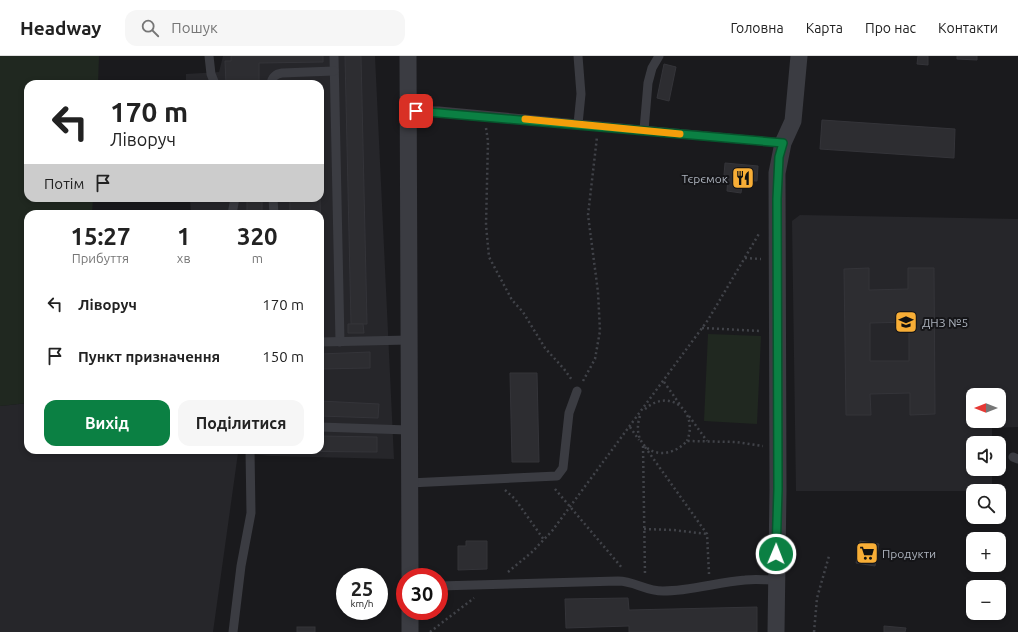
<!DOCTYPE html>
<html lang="uk">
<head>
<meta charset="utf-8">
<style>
	:root { --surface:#fff; --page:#f6f6f6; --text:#222; --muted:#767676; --line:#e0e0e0; --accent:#0b8043 }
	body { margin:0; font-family:Ubuntu,sans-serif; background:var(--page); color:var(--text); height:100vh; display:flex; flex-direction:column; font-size:15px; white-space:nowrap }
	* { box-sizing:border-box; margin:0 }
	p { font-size:13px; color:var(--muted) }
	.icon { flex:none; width:22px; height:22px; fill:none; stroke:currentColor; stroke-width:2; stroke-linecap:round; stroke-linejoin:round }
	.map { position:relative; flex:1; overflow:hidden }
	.drawer { position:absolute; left:24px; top:154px; width:300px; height:244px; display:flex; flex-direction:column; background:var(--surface); border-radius:12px; box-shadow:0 2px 6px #0003 }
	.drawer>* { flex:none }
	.hud { position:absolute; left:24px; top:24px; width:300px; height:122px; border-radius:12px; box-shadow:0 2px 6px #0003; background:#fff; color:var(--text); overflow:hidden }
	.needle { width:26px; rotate:270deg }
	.tools { position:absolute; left:966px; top:332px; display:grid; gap:8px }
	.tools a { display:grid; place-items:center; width:40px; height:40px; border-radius:8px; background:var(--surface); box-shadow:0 2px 6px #0003; font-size:20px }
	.speed { position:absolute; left:336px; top:512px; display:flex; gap:8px; font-size:20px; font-weight:700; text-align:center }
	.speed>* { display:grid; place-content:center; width:52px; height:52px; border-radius:50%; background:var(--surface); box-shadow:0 2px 6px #0003; line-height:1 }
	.speed small { font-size:10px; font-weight:400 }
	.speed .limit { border:6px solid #d22; background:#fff; color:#111 }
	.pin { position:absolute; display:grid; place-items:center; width:34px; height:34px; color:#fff; margin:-17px; border-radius:8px; box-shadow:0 2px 6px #0006 }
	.me { position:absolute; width:44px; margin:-22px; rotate:1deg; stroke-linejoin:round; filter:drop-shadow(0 0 3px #0008) }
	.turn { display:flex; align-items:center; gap:14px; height:84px; padding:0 20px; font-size:18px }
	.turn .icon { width:52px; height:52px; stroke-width:2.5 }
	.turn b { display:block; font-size:28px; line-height:34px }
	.then { display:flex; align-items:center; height:38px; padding:0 20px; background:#0003; gap:8px; font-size:15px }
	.eta { display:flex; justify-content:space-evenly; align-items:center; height:68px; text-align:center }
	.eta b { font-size:24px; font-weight:600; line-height:28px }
	.cta { display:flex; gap:8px; margin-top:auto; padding:8px 20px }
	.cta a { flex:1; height:46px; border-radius:12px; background:var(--accent); color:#fff; font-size:16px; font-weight:600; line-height:46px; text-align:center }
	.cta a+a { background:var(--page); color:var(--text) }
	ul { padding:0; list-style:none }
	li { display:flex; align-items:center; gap:12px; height:52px; padding:0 20px }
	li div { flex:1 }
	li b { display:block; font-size:15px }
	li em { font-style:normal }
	header { display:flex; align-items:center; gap:24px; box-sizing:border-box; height:56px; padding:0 20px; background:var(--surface); border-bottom:1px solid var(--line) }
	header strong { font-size:19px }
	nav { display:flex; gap:22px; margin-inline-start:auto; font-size:14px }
	.search { width:280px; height:36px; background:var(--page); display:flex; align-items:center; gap:10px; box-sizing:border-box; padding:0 14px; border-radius:12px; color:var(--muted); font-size:15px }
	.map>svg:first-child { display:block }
	.built { fill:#26262a; fill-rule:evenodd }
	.green { fill:#202820 }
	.building { fill:#2d2d31; stroke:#343439; fill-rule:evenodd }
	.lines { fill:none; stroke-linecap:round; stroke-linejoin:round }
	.path { stroke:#414349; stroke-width:2.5; stroke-dasharray:2 3; stroke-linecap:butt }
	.lane { stroke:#3b3c42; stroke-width:9 }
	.street { stroke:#3b3c42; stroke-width:17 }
	.route-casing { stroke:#07532c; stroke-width:10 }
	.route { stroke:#0b8043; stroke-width:7 }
	.slow { stroke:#f59e0b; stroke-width:7 }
	.labels { text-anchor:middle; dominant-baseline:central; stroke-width:4; stroke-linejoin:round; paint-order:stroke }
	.poi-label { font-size:12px; fill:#acb2bc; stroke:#151518; text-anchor:start }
</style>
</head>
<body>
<header>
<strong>Headway</strong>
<div class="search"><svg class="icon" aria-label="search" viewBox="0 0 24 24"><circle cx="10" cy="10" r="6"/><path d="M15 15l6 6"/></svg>Пошук</div>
<nav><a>Головна</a><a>Карта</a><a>Про нас</a><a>Контакти</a></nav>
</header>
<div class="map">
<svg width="1018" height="576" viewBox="0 0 1018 576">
	<rect width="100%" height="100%" fill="#1a1a1d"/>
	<!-- built -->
	<g class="built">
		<path d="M223 0H375L394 403 271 400 238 397 213 576H0V350L28 347V394H320V158H191L190 142H320V28H186V18L219 16Z"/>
		<path d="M800 159 1018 163V371L992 372V387H973V413H992V435H796L792 165ZM973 339H999V365H973Z"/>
	</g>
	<!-- green -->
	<g class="green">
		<path d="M0 0H99L98 28H28V142H93L92 158H28V347L0 350Z"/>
		<path d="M708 278 761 280 757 368 704 365Z"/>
	</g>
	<!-- building -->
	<g class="building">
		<path d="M231 0H323V6L259 7V28H226L225 5H231Z"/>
		<path d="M345 0H361L367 268H351Z"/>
		<path d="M918 0H928V9L917 8Z"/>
		<path d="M957 0H977V4L957 3Z"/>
		<path d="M664 8 676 11 669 45 657 42Z"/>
		<path d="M822 64 955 73 954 102 820 93Z"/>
		<path d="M725 107 758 110 757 125 743 124 741 137 727 135 728 120 724 119Z"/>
		<rect x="247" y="142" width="15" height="16"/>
		<path d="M290 142H320L323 272H320V158H290Z"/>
		<path d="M869 212V234L908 233V212H934L935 358 910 359V337L870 338 871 359H846L844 213ZM909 266V305H870V267Z"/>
		<path d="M348 268H363L364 277H348Z"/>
		<path d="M370 296V312L320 313V298Z"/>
		<path d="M510 317H537L539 406H512Z"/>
		<path d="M320 345 379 348 378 362 320 360Z"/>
		<path d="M320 380 377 381V396L266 395 320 394Z"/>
		<path d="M466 485H487V513L458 514V490H466Z"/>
		<path d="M860 485 879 488 875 510 856 507Z"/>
		<path d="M628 542 629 554 757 551V576H629V570L566 572 565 543Z"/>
		<path d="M884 570 906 572 905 576H884Z"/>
		<rect x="297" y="571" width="18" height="5"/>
	</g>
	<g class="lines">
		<!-- path -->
		<g class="path">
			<path d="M486 72 488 85 486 169 489 201 512 244 523 256 545 292 564 313 572 324"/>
			<path d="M745 202 761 203"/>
			<path d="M702 272 761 275"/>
			<path d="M583 325 595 303 600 275 598 236 588 159 597 81"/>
			<path d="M664 326 681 350"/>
			<path d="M645 353C670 331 699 356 687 385"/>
			<path d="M640 360C629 393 664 410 687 385L736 386 763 390"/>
			<path d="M689 360 707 385"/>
			<path d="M630 371 639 384"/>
			<path d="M643 390 645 519"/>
			<path d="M645 391 707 478 709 518"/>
			<path d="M555 433 623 513"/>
			<path d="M505 434 515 443 544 484"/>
			<path d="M644 473 673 474 707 478"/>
			<path d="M508 516 532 496 552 475 708 264 760 176"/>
			<path d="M430 576 474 542"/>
			<path d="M814 576 817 542 829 500"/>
		</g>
		<!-- lane -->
		<g class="lane">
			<path d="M209 0 211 18 215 28"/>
			<path d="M334 0 340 286"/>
			<path d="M578 0 581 38 578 68"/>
			<path d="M271 28C272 21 275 18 282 17L334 15"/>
			<path d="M408 55H439L783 87"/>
			<path d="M644 74 648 27 652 12 659 0"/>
			<path d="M273 142 274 158"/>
			<path d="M232 158 235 142"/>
			<path d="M320 286 409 284"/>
			<path d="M320 371 408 374"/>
			<path d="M1013 401 1018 403"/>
			<path d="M409 427 557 420 563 412 569 357 577 335"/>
			<path d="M439 530 618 525C634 525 646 535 663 535 691 535 718 526 745 524 755 523 766 524 776 524"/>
			<path d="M233 576 241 510 251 457 250 394"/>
		</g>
		<!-- street -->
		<g class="street">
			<path d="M408 0 410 521"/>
			<path d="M410 555V576"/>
			<path d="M776 576 778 433 777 117 783 87 793 65 799 0"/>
		</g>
	</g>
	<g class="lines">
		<!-- route casing -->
		<g class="route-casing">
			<path id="route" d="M416 55 783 87 779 101 777 143 778 433 776 498"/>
		</g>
		<!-- route -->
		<use href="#route" class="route"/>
		<!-- slow -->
		<path class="slow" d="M525 63 680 78"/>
	</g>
	<!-- icons -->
	<defs>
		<g id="restaurant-square" transform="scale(1.15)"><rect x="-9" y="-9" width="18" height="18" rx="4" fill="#f8ae36" stroke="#151518"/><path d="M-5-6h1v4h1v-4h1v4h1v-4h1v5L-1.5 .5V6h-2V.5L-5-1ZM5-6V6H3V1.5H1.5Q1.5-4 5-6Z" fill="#111"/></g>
		<g id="school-square" transform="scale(1.15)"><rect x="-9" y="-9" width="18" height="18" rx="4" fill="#f8ae36" stroke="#151518"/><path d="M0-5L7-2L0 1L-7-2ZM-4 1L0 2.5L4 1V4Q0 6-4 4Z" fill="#111"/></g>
		<g id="supermarket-square" transform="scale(1.15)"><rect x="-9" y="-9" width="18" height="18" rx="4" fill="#f8ae36" stroke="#151518"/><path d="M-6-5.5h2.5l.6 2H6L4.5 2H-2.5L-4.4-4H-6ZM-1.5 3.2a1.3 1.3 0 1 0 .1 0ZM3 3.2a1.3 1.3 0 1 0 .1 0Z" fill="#111"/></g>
	</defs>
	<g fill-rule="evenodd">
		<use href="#restaurant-square" x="743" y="122"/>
		<use href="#school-square" x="906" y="266"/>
		<use href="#supermarket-square" x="867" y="497"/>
	</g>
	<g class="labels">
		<!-- poi labels -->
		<g class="poi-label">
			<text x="728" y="122" text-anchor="end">Тєрємок</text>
			<text x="922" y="266">ДНЗ №5</text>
			<text x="882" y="497">Продукти</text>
		</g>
	</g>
</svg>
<div class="tools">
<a><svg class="needle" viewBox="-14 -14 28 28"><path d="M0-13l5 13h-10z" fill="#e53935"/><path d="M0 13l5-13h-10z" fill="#767676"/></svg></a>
<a><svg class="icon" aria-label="sound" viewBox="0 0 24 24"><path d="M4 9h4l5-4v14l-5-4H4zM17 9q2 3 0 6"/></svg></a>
<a><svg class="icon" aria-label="search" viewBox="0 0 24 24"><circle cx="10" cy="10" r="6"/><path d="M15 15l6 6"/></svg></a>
<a>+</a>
<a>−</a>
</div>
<div class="speed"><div>25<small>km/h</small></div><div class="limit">30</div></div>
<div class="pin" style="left:416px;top:55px;background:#d93025"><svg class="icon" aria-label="arrive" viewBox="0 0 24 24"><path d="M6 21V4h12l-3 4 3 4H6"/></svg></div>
<svg class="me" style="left:776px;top:498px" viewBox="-20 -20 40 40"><circle r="17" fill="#0b8043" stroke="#fff" stroke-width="3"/><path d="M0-11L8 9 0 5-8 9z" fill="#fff"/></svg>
<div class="hud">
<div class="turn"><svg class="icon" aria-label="left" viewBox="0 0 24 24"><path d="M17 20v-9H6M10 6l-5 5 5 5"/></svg><div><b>170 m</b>Ліворуч</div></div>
<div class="then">Потім<svg class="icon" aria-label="arrive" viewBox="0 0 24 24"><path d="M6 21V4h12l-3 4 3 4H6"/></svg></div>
</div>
<section class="drawer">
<div class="eta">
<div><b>15:27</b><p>Прибуття</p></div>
<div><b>1</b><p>хв</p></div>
<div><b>320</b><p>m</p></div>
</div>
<ul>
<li><svg class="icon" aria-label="left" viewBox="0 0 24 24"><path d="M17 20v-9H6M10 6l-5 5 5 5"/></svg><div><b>Ліворуч</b></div><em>170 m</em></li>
<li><svg class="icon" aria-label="arrive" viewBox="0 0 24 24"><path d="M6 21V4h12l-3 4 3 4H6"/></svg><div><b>Пункт призначення</b></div><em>150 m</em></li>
</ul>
<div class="cta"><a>Вихід</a><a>Поділитися</a></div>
</section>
</div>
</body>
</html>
